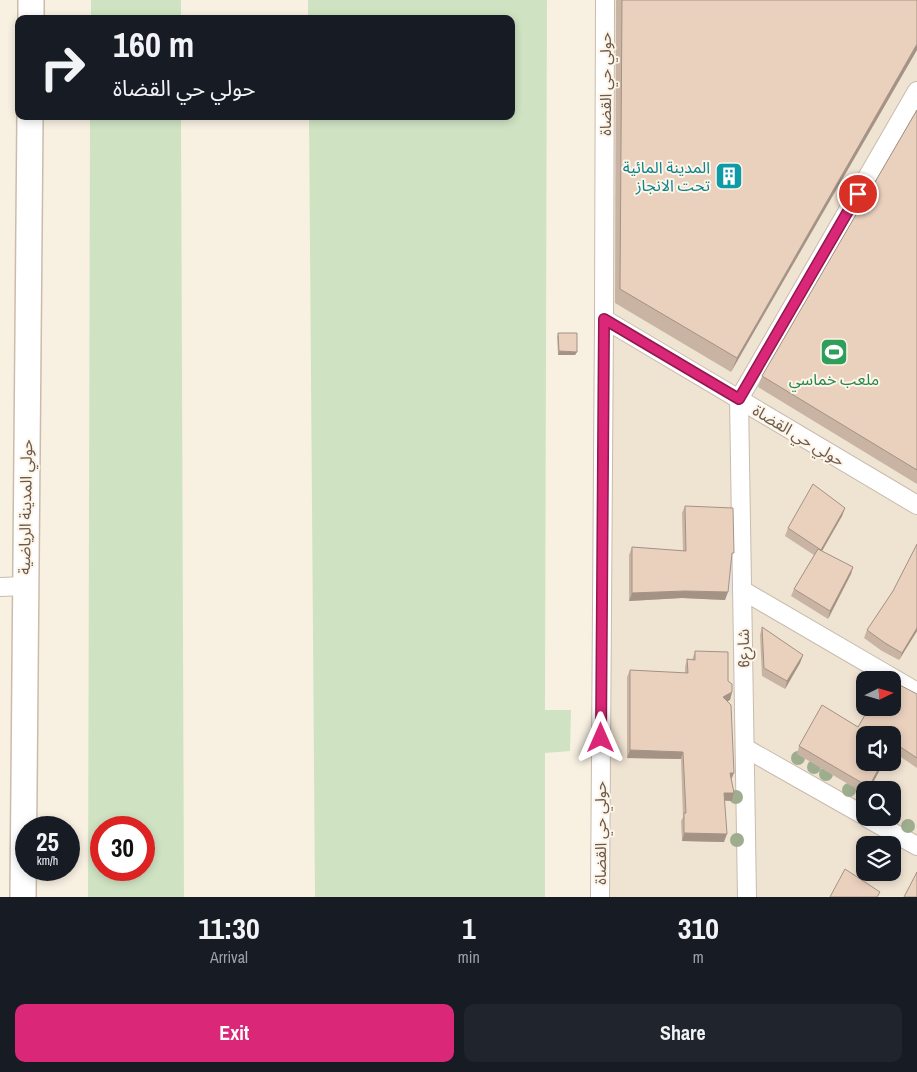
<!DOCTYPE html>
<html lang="en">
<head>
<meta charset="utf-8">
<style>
	:root { --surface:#171b24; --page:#20242c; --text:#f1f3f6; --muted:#9ea1a6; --accent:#db2777 }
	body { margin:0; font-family:"Archivo Narrow","Noto Sans Arabic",sans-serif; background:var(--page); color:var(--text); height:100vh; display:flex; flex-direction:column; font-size:19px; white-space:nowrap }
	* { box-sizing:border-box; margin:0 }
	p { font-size:16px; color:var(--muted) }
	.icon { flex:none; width:28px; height:28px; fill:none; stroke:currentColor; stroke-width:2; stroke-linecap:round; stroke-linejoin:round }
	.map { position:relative; height:897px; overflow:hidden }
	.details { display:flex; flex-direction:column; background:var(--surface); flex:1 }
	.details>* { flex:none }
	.banner { position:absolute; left:15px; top:15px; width:500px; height:105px; border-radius:10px; box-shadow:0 2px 8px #0003; background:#171b24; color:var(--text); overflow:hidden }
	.needle { width:32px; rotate:85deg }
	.fabs { position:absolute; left:856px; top:671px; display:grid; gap:10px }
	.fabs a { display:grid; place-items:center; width:45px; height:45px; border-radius:10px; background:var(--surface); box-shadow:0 2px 8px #0003; font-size:25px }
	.speed { position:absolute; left:15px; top:816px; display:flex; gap:10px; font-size:25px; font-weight:700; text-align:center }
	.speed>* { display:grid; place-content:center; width:65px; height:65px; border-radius:50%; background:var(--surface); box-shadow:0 2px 8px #0003; line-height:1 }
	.speed small { font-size:12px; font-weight:400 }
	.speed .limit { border:8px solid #d22; background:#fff; color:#111 }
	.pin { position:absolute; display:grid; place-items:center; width:42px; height:42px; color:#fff; margin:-21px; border:2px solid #fff; border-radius:50%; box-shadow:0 1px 5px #0007 }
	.me { position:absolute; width:55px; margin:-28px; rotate:0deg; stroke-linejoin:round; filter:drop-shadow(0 0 4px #0008) }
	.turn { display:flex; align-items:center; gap:18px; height:105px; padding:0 15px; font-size:22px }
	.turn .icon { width:65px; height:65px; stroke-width:2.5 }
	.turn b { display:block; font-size:35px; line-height:42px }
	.eta { display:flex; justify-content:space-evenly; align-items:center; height:85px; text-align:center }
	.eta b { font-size:30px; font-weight:700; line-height:35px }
	.button { display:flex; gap:10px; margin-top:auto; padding:10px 15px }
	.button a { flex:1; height:58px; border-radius:10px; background:var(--accent); color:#fff; font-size:20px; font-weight:700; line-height:58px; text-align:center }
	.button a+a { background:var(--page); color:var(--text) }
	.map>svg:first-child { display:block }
	.residential { fill:#efe3d2; fill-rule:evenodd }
	.industrial { fill:#e8e2dd }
	.green { fill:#cfe3c3; fill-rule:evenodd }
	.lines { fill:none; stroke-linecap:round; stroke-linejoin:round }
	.street-casing { stroke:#c9bbae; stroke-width:20 }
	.secondary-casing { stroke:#ccbbac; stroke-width:28 }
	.street { stroke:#fff; stroke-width:18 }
	.secondary { stroke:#fff; stroke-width:25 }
	.tree { fill:#9ead8e }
	.wall { fill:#c9b4a3 }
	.shaded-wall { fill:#a49285 }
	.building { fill:#ead1be; stroke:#a49285 }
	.route-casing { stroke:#8e194d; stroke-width:12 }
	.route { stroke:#db2777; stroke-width:9 }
	.labels { text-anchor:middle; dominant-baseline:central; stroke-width:4; stroke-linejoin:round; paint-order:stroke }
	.street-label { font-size:16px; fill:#6c594c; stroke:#fcf5e8 }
	.culture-label { font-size:16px; fill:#0d838f; stroke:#fcf5e8; text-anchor:end }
	.leisure-label { font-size:16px; fill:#27864d; stroke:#fcf5e8 }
</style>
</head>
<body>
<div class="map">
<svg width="917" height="897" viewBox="0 0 917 897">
	<rect width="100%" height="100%" fill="#f8f1e2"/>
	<!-- residential -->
	<path class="residential" d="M603 0H917V897H595ZM865 680H892V708H865ZM865 735H892V762H865ZM865 790H892V818H865ZM865 845H892V872H865Z"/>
	<!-- industrial -->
	<path class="industrial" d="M725 561H737L738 596H712Z"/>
	<!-- green -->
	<g class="green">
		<rect x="91" y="0" width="90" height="19"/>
		<path d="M308 0H547L545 710H571L570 751 545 753V897H315L309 116H511V19H308Z"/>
		<path d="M90 116H181L184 897H88ZM101 828H144V870H101Z"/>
	</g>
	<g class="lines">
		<!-- street casing -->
		<g class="street-casing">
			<g id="street">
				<path d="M604 319 917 505"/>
				<path d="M0 587 25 586"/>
				<path d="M742 590 917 692"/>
				<path d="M745 748 865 816"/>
				<path d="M867 818 917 846"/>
				<path d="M600 897 604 319 605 0"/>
				<path d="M747 897 739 399 917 91"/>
			</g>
		</g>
		<!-- secondary casing -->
		<g class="secondary-casing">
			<g id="secondary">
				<path d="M31 19V0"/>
				<path d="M23 897 30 116"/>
			</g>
		</g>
		<!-- street -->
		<use href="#street" class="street"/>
		<!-- secondary -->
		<use href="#secondary" class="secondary"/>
	</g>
	<!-- trees -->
	<g class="tree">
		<circle cx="798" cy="758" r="7"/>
		<circle cx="814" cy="767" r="7"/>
		<circle cx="826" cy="774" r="7"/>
		<circle cx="849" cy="790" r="7"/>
		<circle cx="736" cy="797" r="7"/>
		<circle cx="908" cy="826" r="7"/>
		<circle cx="737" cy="840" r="7"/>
	</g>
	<!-- wall -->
	<g class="wall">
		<path d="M616 0H917L731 372 615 303Z"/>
		<path d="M917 110V484L758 387 762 376Z"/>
		<path d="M558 333 577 352 575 355H558L557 337Z"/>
		<path d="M685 506 731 560 725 600 682 598 629 601V555L632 547 683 551 682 513Z"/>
		<path d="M845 508 842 516 822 551 853 567 851 574 828 619 791 596 794 589 814 555 785 536 788 528Z"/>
		<path d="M917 544V631L899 660 882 651 864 638 867 630 893 591Z"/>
		<path d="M762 627 803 655 800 663 785 689 762 676 760 635Z"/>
		<path d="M695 651 728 681 732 692 730 700 727 701 731 779 734 793 732 801H724V842L682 841 681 821 683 817 681 759 627 758V677L630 670 685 673V667L687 659 692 660Z"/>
		<path d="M917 694V768L892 751V735L884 762 869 790H865V794L797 754 799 746 858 727Z"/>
	</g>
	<!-- shaded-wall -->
	<g class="shaded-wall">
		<path d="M917 44V50L731 372 737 358Z"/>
		<path d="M559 351 577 352 575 355H558Z"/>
		<path d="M845 508 842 516 818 558 821 550Z"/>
		<path d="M853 567 851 574 828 619 830 611Z"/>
		<path d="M685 591 728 592 725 600 682 598 629 601 632 593Z"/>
		<path d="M917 628V631L899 660 902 653Z"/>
		<path d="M803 655 800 663 785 689 787 681Z"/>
		<path d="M732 692 730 700 720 705 723 697Z"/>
		<path d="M630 750 683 752 681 759 627 758Z"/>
		<path d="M882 762H884L869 790H868Z"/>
		<path d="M730 773H734L731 780Z"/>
		<path d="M724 793H734L732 801 721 800Z"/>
		<path d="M684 833 727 834 724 842 682 841Z"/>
	</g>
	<!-- building -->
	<g class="building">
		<path d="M622 0H917V44L737 358 620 289Z"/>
		<path d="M917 110V470L762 376Z"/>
		<path d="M558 333H577V352L559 351Z"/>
		<path d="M813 484 845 508 821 550 788 528Z"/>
		<path d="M685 506 733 508 734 553H732L728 592 685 591 632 593V547L686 551Z"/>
		<path d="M917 544V628L902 653 885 643 867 630 893 591Z"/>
		<path d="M818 549 853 567 830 611 794 589Z"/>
		<path d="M762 627 803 655 787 681 764 668Z"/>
		<path d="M695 651 728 652V681L732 684V692L723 697 731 705 734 773H730L734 793H724L727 834 684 833V813H686L683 752 630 750V670L688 673 687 659 695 660Z"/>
		<path d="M885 676 891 680H883Z"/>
		<path d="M892 681 917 694V758L893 742 892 744V735H865V762H882L869 787 799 746 822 705 858 727 869 708H892Z"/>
		<path d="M845 869 880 892 877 897H830Z"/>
		<path d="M917 872V897H904Z"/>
	</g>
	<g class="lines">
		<!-- route casing -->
		<g class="route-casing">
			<path id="route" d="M601 738 604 319 739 399 858 194"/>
		</g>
		<!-- route -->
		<use href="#route" class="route"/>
	</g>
	<!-- icons -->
	<defs>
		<g id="building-square" transform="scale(1.4375)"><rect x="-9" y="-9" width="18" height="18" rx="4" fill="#0f9aa8" stroke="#fcf5e8"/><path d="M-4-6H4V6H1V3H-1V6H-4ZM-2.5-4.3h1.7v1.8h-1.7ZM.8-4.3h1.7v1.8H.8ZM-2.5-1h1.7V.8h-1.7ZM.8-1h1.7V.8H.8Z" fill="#fff"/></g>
		<g id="stadium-square" transform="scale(1.4375)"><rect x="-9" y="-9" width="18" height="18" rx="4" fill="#2e9e5b" stroke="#fcf5e8"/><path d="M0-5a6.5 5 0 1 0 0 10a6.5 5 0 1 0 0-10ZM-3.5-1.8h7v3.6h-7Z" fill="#fff"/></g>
	</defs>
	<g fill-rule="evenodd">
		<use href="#building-square" x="729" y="176"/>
		<use href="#stadium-square" x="834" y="352"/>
	</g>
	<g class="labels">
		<!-- street labels -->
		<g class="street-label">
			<text transform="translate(605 84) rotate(-90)">حولي حي القضاة</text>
			<text transform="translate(799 435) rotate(31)">حولي حي القضاة</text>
			<text transform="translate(25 507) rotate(-89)">حولي المدينة الرياضية</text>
			<text transform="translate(743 648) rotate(-91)">شارع6</text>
			<text transform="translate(600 833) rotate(-90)">حولي حي القضاة</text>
		</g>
		<!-- culture labels -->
		<g class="culture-label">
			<text x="710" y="167">المدينة المائية<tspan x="710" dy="18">تحت الانجاز</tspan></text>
		</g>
		<!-- leisure labels -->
		<g class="leisure-label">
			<text x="834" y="379">ملعب خماسي</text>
		</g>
	</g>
</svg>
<div class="fabs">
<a><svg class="needle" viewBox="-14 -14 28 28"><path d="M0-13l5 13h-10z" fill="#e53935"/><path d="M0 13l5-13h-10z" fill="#9ea1a6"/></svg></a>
<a><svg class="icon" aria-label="sound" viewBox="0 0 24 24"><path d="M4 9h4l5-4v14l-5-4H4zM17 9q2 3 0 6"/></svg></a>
<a><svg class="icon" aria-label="search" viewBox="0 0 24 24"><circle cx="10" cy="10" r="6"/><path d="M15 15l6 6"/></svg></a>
<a><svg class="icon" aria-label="layers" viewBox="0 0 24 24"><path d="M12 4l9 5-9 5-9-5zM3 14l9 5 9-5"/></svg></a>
</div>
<div class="speed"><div>25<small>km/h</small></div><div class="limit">30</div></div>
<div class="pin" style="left:858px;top:194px;background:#d93025"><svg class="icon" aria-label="arrive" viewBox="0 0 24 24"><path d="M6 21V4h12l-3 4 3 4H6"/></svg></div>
<svg class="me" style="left:601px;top:738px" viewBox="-20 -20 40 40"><path d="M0-17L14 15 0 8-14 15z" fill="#db2777" stroke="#fff" stroke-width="4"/></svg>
<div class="banner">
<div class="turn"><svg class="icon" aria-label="right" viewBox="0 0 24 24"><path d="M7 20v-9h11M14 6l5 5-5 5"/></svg><div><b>160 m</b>حولي حي القضاة</div></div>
</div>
</div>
<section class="details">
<div class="eta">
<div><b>11:30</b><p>Arrival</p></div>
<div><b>1</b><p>min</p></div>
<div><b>310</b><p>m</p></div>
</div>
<div class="button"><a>Exit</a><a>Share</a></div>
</section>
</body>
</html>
